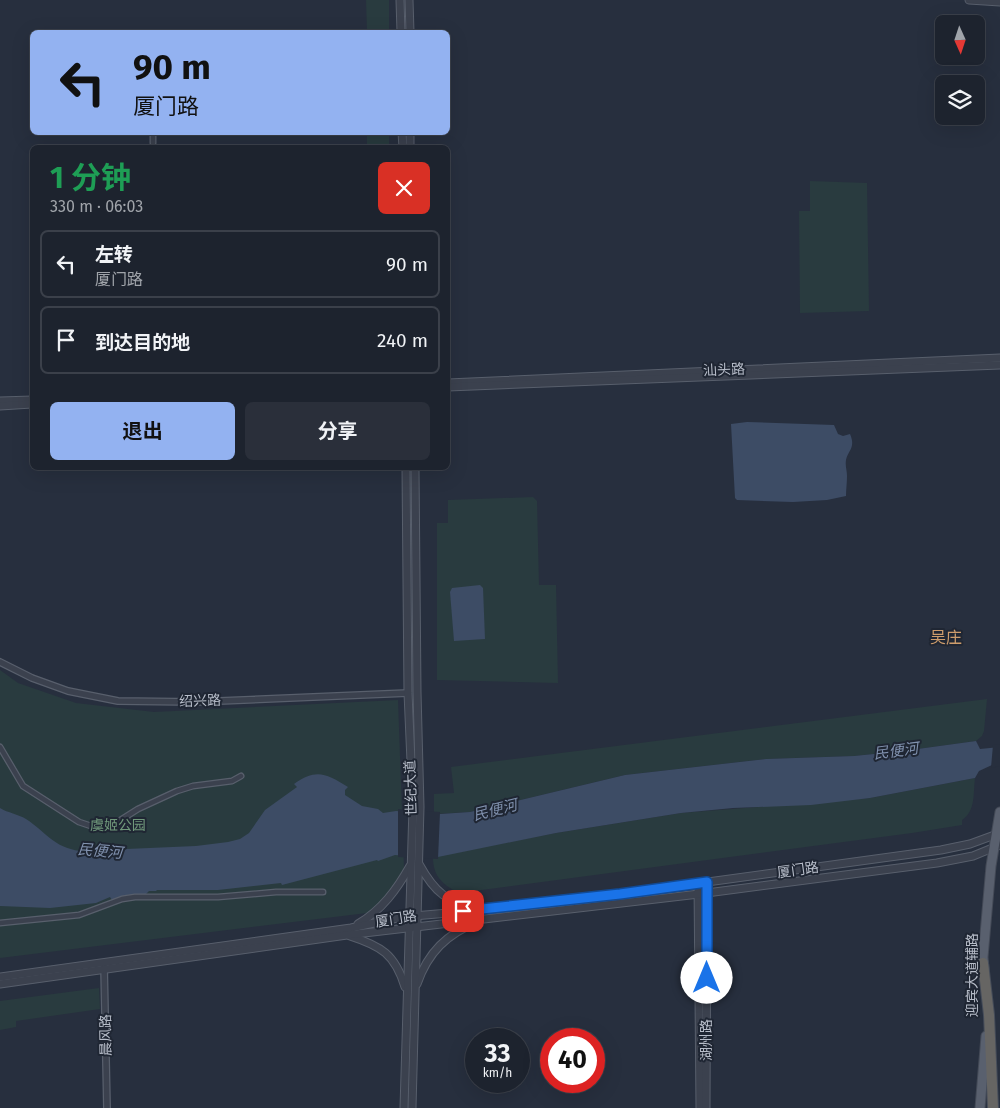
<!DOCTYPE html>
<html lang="zh">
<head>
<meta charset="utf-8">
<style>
	:root { --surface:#1d232e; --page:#2a2f3a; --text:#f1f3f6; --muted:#a0a4aa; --line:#3b404a; --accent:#93b2f1 }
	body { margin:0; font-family:"Fira Sans","Noto Sans SC",sans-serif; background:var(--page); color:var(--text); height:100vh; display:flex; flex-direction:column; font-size:19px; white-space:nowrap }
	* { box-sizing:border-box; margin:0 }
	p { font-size:16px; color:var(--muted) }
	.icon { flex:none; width:28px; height:28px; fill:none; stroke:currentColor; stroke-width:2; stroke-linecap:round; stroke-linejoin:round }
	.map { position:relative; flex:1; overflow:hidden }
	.side { position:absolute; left:30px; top:145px; width:420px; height:325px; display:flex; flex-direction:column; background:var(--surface); border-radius:8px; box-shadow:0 5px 20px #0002,0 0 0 1px var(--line) }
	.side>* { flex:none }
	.guide { position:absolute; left:30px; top:30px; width:420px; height:105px; border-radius:8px; box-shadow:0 5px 20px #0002,0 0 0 1px var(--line); background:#93b2f1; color:#111; overflow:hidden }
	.needle { width:32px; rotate:177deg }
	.tools { position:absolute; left:935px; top:15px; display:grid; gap:10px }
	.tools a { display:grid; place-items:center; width:50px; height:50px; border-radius:8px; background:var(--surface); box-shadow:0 5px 20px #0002,0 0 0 1px var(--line); font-size:25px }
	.speed { position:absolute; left:465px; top:1028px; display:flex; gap:10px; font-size:25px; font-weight:700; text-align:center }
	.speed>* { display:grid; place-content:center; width:65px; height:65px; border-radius:50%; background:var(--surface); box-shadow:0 5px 20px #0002,0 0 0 1px var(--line); line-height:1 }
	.speed small { font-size:12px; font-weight:400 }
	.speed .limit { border:8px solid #d22; background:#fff; color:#111 }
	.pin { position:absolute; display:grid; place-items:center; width:42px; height:42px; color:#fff; margin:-21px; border-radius:10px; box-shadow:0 2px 8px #0006 }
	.me { position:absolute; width:55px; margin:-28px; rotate:0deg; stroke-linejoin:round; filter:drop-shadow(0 0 4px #0008) }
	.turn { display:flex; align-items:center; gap:18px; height:105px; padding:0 20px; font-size:22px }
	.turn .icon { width:65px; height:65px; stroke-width:2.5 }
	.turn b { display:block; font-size:35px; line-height:42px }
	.round { display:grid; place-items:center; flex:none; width:52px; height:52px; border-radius:8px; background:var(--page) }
	.head { display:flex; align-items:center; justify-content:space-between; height:85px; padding:0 20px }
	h1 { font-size:30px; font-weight:700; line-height:38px; color:#1e9e55 }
	.action { display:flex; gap:10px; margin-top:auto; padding:10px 20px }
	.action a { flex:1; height:58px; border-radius:8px; background:var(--accent); color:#111; font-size:20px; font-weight:700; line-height:58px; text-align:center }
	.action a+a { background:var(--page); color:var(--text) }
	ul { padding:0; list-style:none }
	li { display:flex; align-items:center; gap:15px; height:68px; margin:0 10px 8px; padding:0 10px; border:2px solid var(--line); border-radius:8px }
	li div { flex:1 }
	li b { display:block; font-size:19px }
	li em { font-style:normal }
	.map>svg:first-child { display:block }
	.green { fill:#293b3f }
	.water { fill:#3d4c65 }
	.pier { fill:#272f3e }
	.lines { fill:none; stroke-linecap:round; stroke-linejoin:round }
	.pedestrian-casing { stroke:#585f6c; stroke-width:7 }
	.minor-casing { stroke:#585f6c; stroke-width:8 }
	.tertiary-casing { stroke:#585f6c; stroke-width:9 }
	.primary-casing { stroke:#444a57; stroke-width:11 }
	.trunk-casing { stroke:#454c59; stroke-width:12 }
	.pedestrian { stroke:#3b414e; stroke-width:4.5 }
	.minor { stroke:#3b414e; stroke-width:5.5 }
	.tertiary { stroke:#3b414e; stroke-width:7 }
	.primary { stroke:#59606e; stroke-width:9 }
	.trunk { stroke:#666563; stroke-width:10 }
	.route-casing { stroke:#114b97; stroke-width:12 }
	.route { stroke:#1a73e8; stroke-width:9 }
	.labels { text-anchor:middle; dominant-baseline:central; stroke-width:4; stroke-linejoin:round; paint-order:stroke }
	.street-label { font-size:14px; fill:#b7bdc9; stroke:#1f2633 }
	.park-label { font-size:14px; fill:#70987b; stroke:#1f2633 }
	.water-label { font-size:15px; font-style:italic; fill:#8091ae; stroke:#1f2633 }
	.quarter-label { font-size:16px; fill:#ce9d6c; stroke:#1f2633 }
</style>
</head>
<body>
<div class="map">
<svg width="1000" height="1108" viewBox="0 0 1000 1108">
	<rect width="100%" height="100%" fill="#272f3e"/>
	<!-- green -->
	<g class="green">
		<path d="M366 0H389V32H367Z"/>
		<rect x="367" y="133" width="22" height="14"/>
		<path d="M810 181 867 183 869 311 800 313 799 211H810Z"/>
		<path d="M533 497 537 501 539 585H556L558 683 437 680V523H448V500Z"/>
		<path d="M0 670 18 683 76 703 154 712 398 700 404 869 383 900 367 913 0 958Z"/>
		<path d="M987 699 984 731 982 736 976 741 903 751 854 756 766 759 625 775 470 812 434 814V794L454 793 451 767Z"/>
		<path d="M975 778C973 793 976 811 962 820V825L912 833 459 893C443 885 433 876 433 858L443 855 556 833 681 813 870 798Z"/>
		<path d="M99 988 100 1009 16 1021V1027L0 1030V1001Z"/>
	</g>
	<!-- water -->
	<g class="water">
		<path d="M747 422 834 425 838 434 843 436 850 434C856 448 848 450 846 460 845 466 847 470 847 476 847 483 846 489 846 496L827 500 793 502 737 500 735 498 731 424Z"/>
		<path d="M480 585 483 588 485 639 454 641 450 592 452 588Z"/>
		<path d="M976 741 980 749 1000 747 992 765 979 771 975 778 870 798 811 805 733 808 681 813 556 833 433 858 395 855 378 861 377 860 282 885 281 883 218 890H157L156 891H149L146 894 127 895 112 900 110 897 96 903 50 908 0 906V808C8 813 18 814 26 819 47 833 53 847 80 851L196 846 228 842 240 839 249 833 265 810 297 787 294 784C317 768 326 774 348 787L345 790V795L362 806 378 809 383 813 396 811 440 814 470 812 625 775 766 759 854 756 903 751Z"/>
	</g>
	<!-- pier -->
	<g class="pier">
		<path d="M1000 744V766L991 768 993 745Z"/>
		<path d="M398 809 440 812 438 859 398 857Z"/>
	</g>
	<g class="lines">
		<!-- pedestrian casing -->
		<g class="pedestrian-casing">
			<g id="pedestrian">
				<path d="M153 132V143"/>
				<path d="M0 747 23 786 79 822 94 827 108 825 119 821 138 809 177 791 193 786 232 781 241 776"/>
				<path d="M0 923 79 915 122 899 135 897H218L276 892H323"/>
			</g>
		</g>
		<!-- minor casing -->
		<g class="minor-casing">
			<g id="minor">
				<path d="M0 662 32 678 68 691 118 701 195 702 408 693"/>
				<path d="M104 965 107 1108"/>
			</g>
		</g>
		<!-- tertiary casing -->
		<g class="tertiary-casing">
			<g id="tertiary">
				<path d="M400 0 401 32"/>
				<path d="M409 0 410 32"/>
				<path d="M969 0 1000 2"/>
				<path d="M402 132 403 148"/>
				<path d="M410 132V148"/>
				<path d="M448 383 1000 358"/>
				<path d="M448 387 1000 365"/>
				<path d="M0 401 32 400"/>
				<path d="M0 406 32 404"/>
				<path d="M419 864C435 893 447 903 480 907"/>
				<path d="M698 883 700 1108"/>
				<path d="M358 924C382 910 397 889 410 866"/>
				<path d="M350 936C381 946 395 954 405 987"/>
				<path d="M0 977 351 928 402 917 495 909 620 894 941 850 970 844 1000 833"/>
				<path d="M0 984 347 935 699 894 937 863 973 856 1000 845"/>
				<path d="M417 984C428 952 447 934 477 922"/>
				<path d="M404 1108 413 807 408 693 406 468"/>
				<path d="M412 1108 420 807 417 692 415 468"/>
				<path d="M706 1108 707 888"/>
			</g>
		</g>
		<!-- primary casing -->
		<g class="primary-casing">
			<g id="primary">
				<path d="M984 970 983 957 991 866 1000 812"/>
				<path d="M980 1108 986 1036"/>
			</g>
		</g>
		<!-- trunk casing -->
		<g class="trunk-casing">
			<path id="trunk" d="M983 963 989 1015 993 1108"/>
		</g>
		<!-- pedestrian -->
		<use href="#pedestrian" class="pedestrian"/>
		<!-- minor -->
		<use href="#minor" class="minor"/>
		<!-- tertiary -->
		<use href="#tertiary" class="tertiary"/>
		<!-- primary -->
		<use href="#primary" class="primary"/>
		<!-- trunk -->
		<use href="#trunk" class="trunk"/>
	</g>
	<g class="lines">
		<!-- route casing -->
		<g class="route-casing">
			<path id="route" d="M463 911 620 894 707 882V978"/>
		</g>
		<!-- route -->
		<use href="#route" class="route"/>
	</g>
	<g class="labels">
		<!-- street labels -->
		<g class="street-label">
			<text transform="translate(724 370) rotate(-3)">汕头路</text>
			<text transform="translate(200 701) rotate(-2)">绍兴路</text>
			<text transform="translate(411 788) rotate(-92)">世纪大道</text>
			<text transform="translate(798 870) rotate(-8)">厦门路</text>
			<text transform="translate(396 919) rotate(-9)">厦门路</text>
			<text transform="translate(972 975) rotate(-90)">迎宾大道辅路</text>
			<text transform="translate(106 1035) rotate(-91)">晨风路</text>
			<text transform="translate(706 1040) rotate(-90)">湖州路</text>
		</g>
		<!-- park labels -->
		<g class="park-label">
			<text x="118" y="825">虞姬公园</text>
		</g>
		<!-- water labels -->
		<g class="water-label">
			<text transform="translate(896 751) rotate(-7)">民便河</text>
			<text transform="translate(495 810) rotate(-14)">民便河</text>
			<text transform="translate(100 851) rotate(5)">民便河</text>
		</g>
		<!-- quarter labels -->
		<g class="quarter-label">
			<text x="946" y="637">吴庄</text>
		</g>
	</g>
</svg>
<div class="tools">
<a><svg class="needle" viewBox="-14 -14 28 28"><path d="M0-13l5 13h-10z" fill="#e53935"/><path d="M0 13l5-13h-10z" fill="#a0a4aa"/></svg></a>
<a><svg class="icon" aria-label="layers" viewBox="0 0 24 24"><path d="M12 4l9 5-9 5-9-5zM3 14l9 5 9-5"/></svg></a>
</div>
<div class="speed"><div>33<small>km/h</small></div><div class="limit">40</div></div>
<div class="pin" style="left:463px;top:911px;background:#d93025"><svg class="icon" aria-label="arrive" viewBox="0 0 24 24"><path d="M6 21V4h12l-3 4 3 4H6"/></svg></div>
<svg class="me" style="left:707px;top:978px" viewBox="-20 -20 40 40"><circle r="19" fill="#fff"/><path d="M0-13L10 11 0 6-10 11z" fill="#1a73e8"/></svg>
<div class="guide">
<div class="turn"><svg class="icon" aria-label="left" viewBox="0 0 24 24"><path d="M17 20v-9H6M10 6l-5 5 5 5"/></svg><div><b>90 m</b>厦门路</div></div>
</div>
<section class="side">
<div class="head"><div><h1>1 分钟</h1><p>330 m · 06:03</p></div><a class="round" style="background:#d93025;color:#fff"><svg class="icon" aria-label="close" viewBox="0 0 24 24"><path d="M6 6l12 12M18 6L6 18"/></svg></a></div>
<ul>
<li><svg class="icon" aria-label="left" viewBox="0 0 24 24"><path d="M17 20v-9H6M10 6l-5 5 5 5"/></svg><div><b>左转</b><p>厦门路</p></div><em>90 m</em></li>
<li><svg class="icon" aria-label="arrive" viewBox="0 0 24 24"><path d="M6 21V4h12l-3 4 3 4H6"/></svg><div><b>到达目的地</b></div><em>240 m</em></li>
</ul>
<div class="action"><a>退出</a><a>分享</a></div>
</section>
</div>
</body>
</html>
